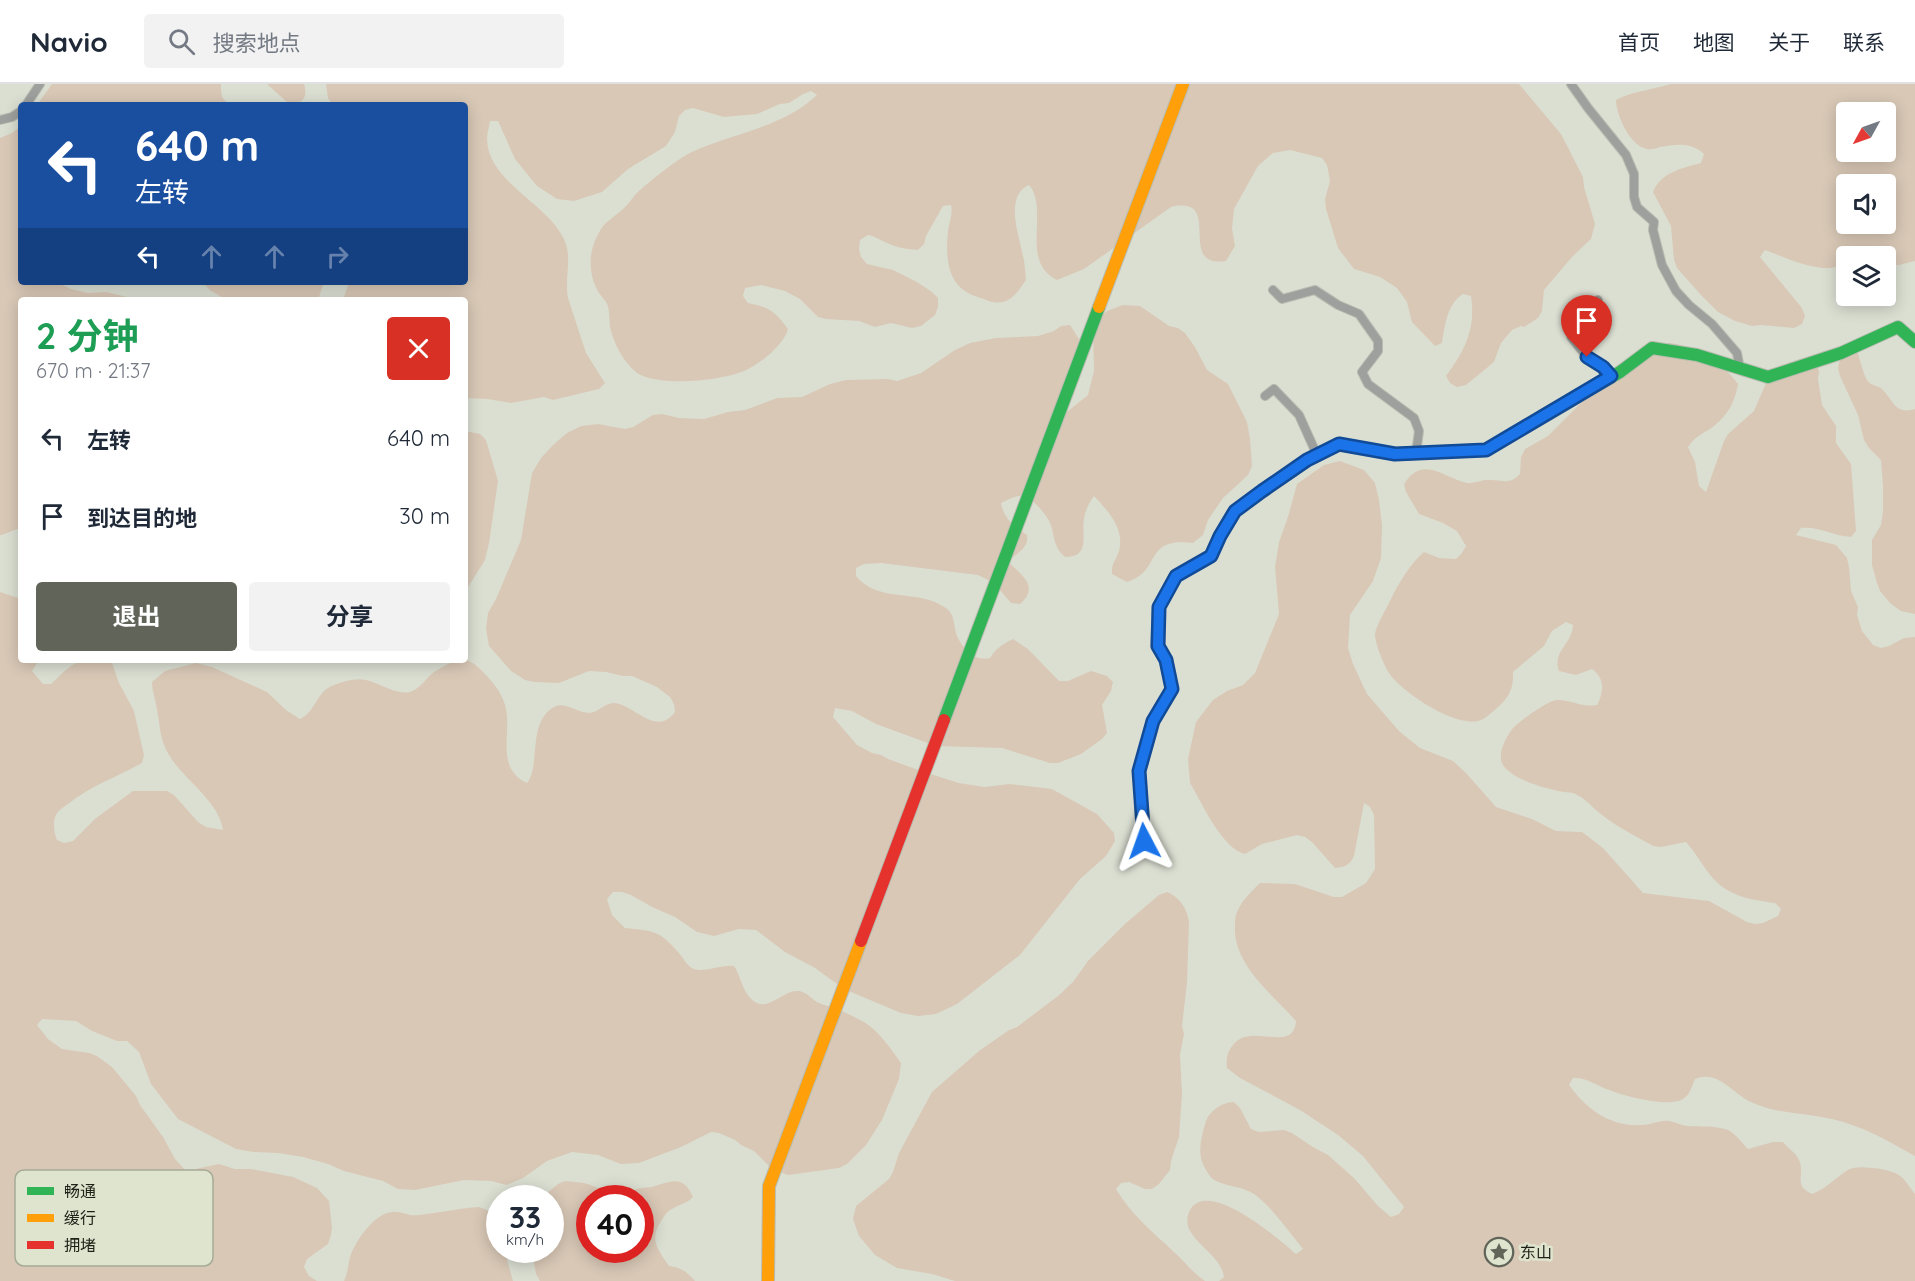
<!DOCTYPE html>
<html lang="zh">
<head>
<meta charset="utf-8">
<style>
	:root { --surface:#fff; --page:#f2f2f3; --text:#1f2937; --muted:#747a83; --line:#e0e1e3; --accent:#616459 }
	body { margin:0; font-family:Quicksand,"Noto Sans SC",sans-serif; background:var(--page); color:var(--text); height:100vh; display:flex; flex-direction:column; font-size:22px; white-space:nowrap }
	* { box-sizing:border-box; margin:0 }
	p { font-size:20px; color:var(--muted) }
	.icon { flex:none; width:33px; height:33px; fill:none; stroke:currentColor; stroke-width:2; stroke-linecap:round; stroke-linejoin:round }
	.map { position:relative; flex:1; overflow:hidden }
	.side { position:absolute; left:18px; top:213px; width:450px; height:366px; display:flex; flex-direction:column; background:var(--surface); border-radius:6px; box-shadow:0 3px 15px #0003 }
	.side>* { flex:none }
	.top-card { position:absolute; left:18px; top:18px; width:450px; height:183px; border-radius:6px; box-shadow:0 3px 15px #0003; background:#1a4fa0; color:#fff; overflow:hidden }
	.needle { width:39px; rotate:230deg }
	.controls { position:absolute; left:1836px; top:18px; display:grid; gap:12px }
	.controls a { display:grid; place-items:center; width:60px; height:60px; border-radius:6px; background:var(--surface); box-shadow:0 3px 15px #0003; font-size:30px }
	.speed { position:absolute; left:486px; top:1101px; display:flex; gap:12px; font-size:30px; font-weight:700; text-align:center }
	.speed>* { display:grid; place-content:center; width:78px; height:78px; border-radius:50%; background:var(--surface); box-shadow:0 3px 15px #0003; line-height:1 }
	.speed small { font-size:15px; font-weight:400 }
	.speed .limit { border:9px solid #d22; background:#fff; color:#111 }
	.pin { position:absolute; display:grid; place-items:center; width:51px; height:51px; color:#fff; margin:-62px -26px; border-radius:50% 50% 50% 0; rotate:-45deg; box-shadow:0 0 6px #0007 }
	.pin .icon { rotate:45deg }
	.me { position:absolute; width:66px; margin:-33px; rotate:356deg; stroke-linejoin:round; filter:drop-shadow(0 0 4px #0008) }
	.turn { display:flex; align-items:center; gap:21px; height:126px; padding:0 18px; font-size:27px }
	.turn .icon { width:78px; height:78px; stroke-width:2.5 }
	.turn b { display:block; font-size:42px; line-height:51px }
	.lanes { display:flex; align-items:center; height:57px; padding:0 18px; background:#0003; justify-content:center; gap:30px; direction:ltr }
	.lanes .off { opacity:.35 }
	.round { display:grid; place-items:center; flex:none; width:63px; height:63px; border-radius:6px; background:var(--page) }
	.summary { display:flex; align-items:center; justify-content:space-between; height:102px; padding:0 18px }
	h1 { font-size:36px; font-weight:700; line-height:45px; color:#1e9e55 }
	.button { display:flex; gap:12px; margin-top:auto; padding:12px 18px }
	.button a { flex:1; height:69px; border-radius:6px; background:var(--accent); color:#fff; font-size:24px; font-weight:700; line-height:69px; text-align:center }
	.button a+a { background:var(--page); color:var(--text) }
	ul { padding:0; list-style:none }
	li { display:flex; align-items:center; gap:18px; height:78px; padding:0 18px }
	li div { flex:1 }
	li b { display:block; font-size:22px }
	li em { font-style:normal }
	header { display:flex; align-items:center; gap:36px; box-sizing:border-box; height:84px; padding:0 30px; background:var(--surface); border-bottom:2px solid var(--line) }
	header strong { font-size:28px }
	nav { display:flex; gap:33px; margin-inline-start:auto; font-size:21px }
	.search { width:420px; height:54px; background:var(--page); display:flex; align-items:center; gap:15px; box-sizing:border-box; padding:0 21px; border-radius:6px; color:var(--muted); font-size:22px }
	.map>svg:first-child { display:block }
	.green { fill:#d9c8b6; fill-rule:evenodd }
	.lines { fill:none; stroke-linecap:round; stroke-linejoin:round }
	.street-casing { stroke:#b8bcb1; stroke-width:10 }
	.fast-casing { stroke:#b8bcb1; stroke-width:14 }
	.slow-casing { stroke:#b8bcb1; stroke-width:14 }
	.jam-casing { stroke:#b8bcb1; stroke-width:14 }
	.street { stroke:#9da09c; stroke-width:8 }
	.fast { stroke:#30b455; stroke-width:12 }
	.slow { stroke:#ff9f0a; stroke-width:12 }
	.jam { stroke:#e5322d; stroke-width:12 }
	.route-casing { stroke:#114b97; stroke-width:15 }
	.route { stroke:#1a73e8; stroke-width:10 }
	.labels { text-anchor:middle; dominant-baseline:central; stroke-width:5; stroke-linejoin:round; paint-order:stroke }
	.poi-label { font-size:16px; fill:#1f2118; stroke:#dee4cd; text-anchor:start }
	.key { fill:#dee4cd; stroke:#a5aa97; stroke-width:1.5 }
	.key-label { font-size:16px; fill:#1f2118 }
</style>
</head>
<body>
<header>
<strong>Navio</strong>
<div class="search"><svg class="icon" aria-label="search" viewBox="0 0 24 24"><circle cx="10" cy="10" r="6"/><path d="M15 15l6 6"/></svg>搜索地点</div>
<nav><a>首页</a><a>地图</a><a>关于</a><a>联系</a></nav>
</header>
<div class="map">
<svg width="1915" height="1197" viewBox="0 0 1915 1197">
	<rect width="100%" height="100%" fill="#dbdfd2"/>
	<!-- green -->
	<g class="green">
		<path d="M52 0H221C221 11 221 17 233 21H37Z"/>
		<path d="M267 0H304C307 10 306 15 296 21L288 19Z"/>
		<path d="M326 0H1519L1561 50 1583 93 1584 103 1595 140 1591 155 1572 173 1544 206 1542 227 1538 234 1524 243 1521 242 1512 246 1501 259 1494 278 1466 301 1457 303 1450 299 1446 292C1465 266 1476 245 1471 212L1463 210C1447 220 1445 241 1442 259L1435 262 1412 238 1407 218 1397 204 1380 193 1354 185 1338 164 1326 125 1325 115 1330 97 1327 81 1322 74 1290 66 1273 69 1258 82 1234 125 1232 144 1235 162 1226 177C1175 185 1225 110 1171 123L1084 185 1057 196C1019 178 1050 125 1029 101 1004 112 1019 151 1023 172 1025 179 1025 188 1026 196 1015 212 1007 224 986 216 978 213 967 210 961 204 946 191 946 166 948 148 949 138 953 131 951 121L943 122 926 152 924 160 918 166C907 165 898 164 887 159 880 156 875 152 868 151L860 156 859 165 861 173 867 180 893 186 917 198 932 208 938 214V223L935 231 921 242 912 244 891 239 875 243 859 237 826 235 818 233 800 215 785 207 761 201 745 204 743 212 748 219C769 223 775 227 788 245 784 261 759 281 744 287 721 297 658 303 637 289 623 278 614 260 610 243 609 236 610 227 607 220 606 217 602 213 599 209 595 203 591 191 591 184 589 171 594 156 601 145 606 137 617 131 624 124 630 119 633 112 639 107 650 97 681 72 694 67 735 49 783 43 817 11L811 7 803 10 789 19 780 20 757 30 724 33 693 24 685 26 679 32 675 48 666 62 628 85 602 108 574 117 557 115 537 102 515 75 498 37H490C489 43 487 50 487 55 488 98 547 119 564 155 573 174 564 194 568 214L586 269 605 299 599 305 553 316 544 313 511 319 487 315 465 314V216H343L349 198H465V21H333L328 14Z"/>
		<path d="M1671 0H1915V177L1899 181 1886 180V172H1877C1867 161 1859 162 1849 172H1846C1839 200 1782 172 1765 166L1760 173 1802 224 1805 232 1802 240 1794 244 1761 241 1752 242 1735 237 1718 228 1700 210 1677 184 1674 176 1671 142 1653 108C1661 88 1683 84 1701 79L1704 70C1691 58 1677 60 1660 63 1657 64 1651 66 1647 65 1630 62 1616 31 1616 16 1630 8 1654 5 1671 0ZM1846 28H1886V68H1846ZM1846 100H1886V140H1846Z"/>
		<path d="M21 42V198H56L71 205 88 209 106 208 140 216H21V447L17 445 2 451H0V54L12 49Z"/>
		<path d="M202 198H324L318 216H227L211 207Z"/>
		<path d="M1123 221 1140 222 1169 242 1178 244 1185 249 1195 263 1207 286 1228 300 1247 338 1250 355 1252 382 1248 391 1223 414 1208 436 1203 451 1193 459C1142 453 1163 487 1127 498L1112 490C1111 480 1116 476 1119 467 1125 445 1108 427 1094 412 1089 419 1085 427 1084 435 1081 452 1091 473 1065 473 1050 459 1056 448 1048 435 1044 428 1031 413 1023 412 1016 411 1007 416 1001 419 1004 435 1014 442 1027 451 1029 465 1017 468 1008 478 1022 491 1040 503 1020 520L1011 519 994 499 978 491 881 479 864 480 856 484V492C879 520 918 504 946 524 956 531 953 544 958 554 964 566 976 578 990 574 996 564 1003 560 1013 555L1028 565 1059 597H1068L1091 587 1107 592 1113 598 1111 607 1102 621 1107 649 1102 655 1081 670 1058 679H1050L1002 664 936 662 876 640 852 627 835 624 833 633 857 661 872 669 881 671 888 675 921 687 959 699 984 703 1010 700 1052 705 1097 730 1114 749 1115 757 1106 772 1080 795 1020 871 957 920 936 930 918 932 901 929 844 905 815 884 785 868 756 846 739 845 714 852 697 848 675 833 652 823 631 811 622 808H613L607 815 612 831 625 844C654 847 659 846 679 869 683 874 687 881 692 884 701 890 722 880 734 882 742 894 742 909 755 918 769 927 783 906 798 907 805 907 811 914 817 918 823 921 829 922 835 924 844 928 855 933 864 938 879 947 891 965 901 979L899 995 882 1036 866 1061 847 1080 839 1084 788 1091 772 1085 754 1067 741 1061 735 1056 719 1049 711 1048 681 1063 639 1079 621 1080 598 1071 572 1068 547 1077 523 1094 507 1101 491 1097 464 1096 415 1106 398 1105 383 1097 344 1087 328 1080 303 1073 278 1069 253 1068 236 1065 178 1035 151 1000 139 968 127 957H117L92 947 76 937 42 935 37 941 48 955 62 965 89 969 97 972 112 983 136 1012 140 1021 163 1053 175 1075 186 1087 219 1080 235 1085H251L293 1093 317 1104 329 1117 332 1143 331 1151 328 1160 307 1175 304 1183 309 1192 317 1197H0V508L21 515V576H39L32 587 43 600H51C77 575 75 576 111 576L119 599 134 627 144 671 142 679C117 693 90 702 68 720 65 722 60 725 57 729 52 736 54 748 57 756L64 759 73 757 96 734 133 707H167L174 711 198 738 206 743 223 746C219 717 183 695 169 671 160 657 160 641 157 626 156 616 152 608 152 598L165 587 196 579 212 583 267 608 286 626 300 635C316 628 316 607 334 601 344 597 356 594 366 596 379 599 396 611 410 608 420 605 426 594 434 588 440 584 452 578 459 576 469 574 476 581 482 587 492 597 501 607 505 621 513 647 494 684 527 699 541 682 527 638 554 623 565 617 577 629 589 629 598 629 604 619 614 619 634 620 656 654 675 628L674 620 670 613 657 603 632 592H623L606 588 589 587 559 599 534 598 525 596 511 587 489 562 486 545 488 529 496 515 521 456 532 389 541 374 553 361 567 349 581 342 598 340 625 345 633 343 653 331 662 330 679 334 704 335 728 328 745 326 777 314 802 313 830 300 846 296 888 295 897 297 921 289 955 266 970 259 996 254 1038 252 1054 247 1061 242 1070 241 1079 255 1078 273 1059 329 1068 327 1088 311 1094 287 1093 244 1097 237 1107 227Z"/>
		<path d="M1669 259C1694 261 1724 280 1738 300 1735 317 1729 330 1714 342 1705 349 1695 352 1688 363L1695 378 1699 402 1706 408 1724 357 1728 350 1754 327 1766 299 1780 288 1816 279 1819 287 1818 295 1822 321 1836 342V359L1851 380 1856 447 1851 453C1834 452 1818 442 1801 444L1796 451 1836 461 1847 474 1849 483 1851 507 1858 523 1857 531 1862 547 1873 561 1881 564 1889 562 1904 554 1915 553V1072C1888 1057 1863 1042 1832 1035 1805 1029 1776 1030 1751 1018 1733 1010 1718 985 1695 995 1692 1002 1690 1011 1683 1015 1670 1024 1623 1012 1609 1006 1597 1002 1586 993 1573 994L1569 1001C1587 1026 1611 1043 1642 1041 1652 1041 1659 1036 1669 1037 1675 1038 1681 1041 1687 1042 1701 1043 1714 1041 1728 1046 1736 1050 1742 1059 1748 1065L1773 1058H1783C1788 1064 1796 1069 1799 1076 1806 1091 1792 1101 1812 1110 1826 1105 1835 1094 1848 1086 1857 1080 1890 1085 1899 1091 1905 1095 1910 1104 1915 1110V1197H1219L1224 1193C1222 1174 1197 1162 1189 1145 1186 1138 1187 1129 1192 1123 1213 1098 1279 1155 1296 1170L1303 1165C1288 1147 1273 1124 1254 1110 1242 1102 1227 1103 1214 1096 1211 1094 1208 1089 1206 1086 1196 1071 1201 1054 1206 1037 1210 1026 1223 1018 1234 1018L1240 1024 1251 1045 1259 1048 1284 1046 1292 1049 1313 1063 1328 1071 1354 1094 1378 1122 1391 1133 1399 1130 1404 1123 1363 1072 1338 1051 1300 1026 1240 994 1227 984C1226 975 1227 968 1233 961 1251 937 1293 971 1296 937 1273 911 1232 880 1235 841 1235 837 1235 832 1237 828 1242 816 1252 807 1260 799L1295 800 1334 813H1342L1366 799 1375 785 1374 731 1370 723 1364 719 1354 772C1350 781 1345 783 1335 784L1312 758 1305 753 1297 751 1262 760 1245 770C1222 765 1202 719 1190 699L1188 675 1196 638 1213 616 1227 607 1243 601 1255 589 1279 530 1275 483 1279 458 1288 433 1297 400 1324 381 1340 377 1364 386 1375 399 1379 416 1382 441 1381 474 1373 497 1350 531 1348 564 1353 580 1367 610 1399 647 1420 664 1453 677 1466 689 1496 723 1532 735 1556 747 1582 748 1603 764 1643 809 1709 817 1747 838 1755 840 1763 839 1778 832 1781 825 1775 819C1751 816 1727 812 1711 792 1702 781 1696 769 1686 758L1661 763 1653 762C1636 752 1617 743 1602 731 1593 725 1588 716 1577 711 1573 708 1570 709 1564 708 1546 705 1513 696 1503 681 1496 670 1507 651 1514 643 1521 636 1548 617 1556 616 1570 615 1583 624 1597 621 1604 608 1605 594 1592 585L1576 591 1559 587C1552 567 1572 561 1573 541L1566 538 1552 547 1544 562 1513 588C1514 604 1509 614 1497 624 1492 628 1486 635 1478 637 1455 643 1401 608 1389 589 1384 581 1375 560 1375 550 1376 542 1386 525 1390 517 1398 500 1410 480 1424 468L1439 474 1456 475 1462 469 1466 462 1457 447 1443 439 1419 430 1406 408 1404 400C1423 370 1444 394 1467 399 1475 400 1482 395 1490 396 1503 396 1510 401 1520 390L1521 373 1525 365 1548 352 1616 284 1661 260Z"/>
		<path d="M1856 264C1860 274 1862 287 1867 296 1871 302 1877 301 1882 305 1894 317 1895 331 1915 325V530L1901 527 1891 520 1880 507 1877 499 1872 481V456L1881 441 1883 427V402L1881 376 1869 364 1864 356 1858 331 1840 292 1838 284 1842 266Z"/>
		<path d="M465 347 480 350 486 356 498 397 489 459 485 476 465 508Z"/>
		<path d="M1167 808C1180 813 1188 826 1189 839L1187 899 1182 942 1184 950 1180 971 1182 1010 1179 1053 1171 1077 1170 1086 1159 1100 1152 1105H1145L1129 1098 1121 1099 1116 1105C1131 1131 1153 1148 1174 1168 1185 1178 1193 1189 1205 1197H955L932 1190 897 1184 875 1171 859 1152 853 1135 856 1122 889 1095 893 1088 899 1069 932 1008 979 967 1009 946 1017 943 1058 912 1073 898 1088 877 1126 839 1159 811Z"/>
		<path d="M565 1097C571 1098 578 1098 584 1099 596 1102 607 1110 619 1110 627 1110 634 1105 642 1104 646 1103 651 1104 655 1102 673 1096 684 1092 693 1113 686 1120 680 1120 672 1125 666 1128 663 1134 660 1139 649 1156 659 1167 669 1182 681 1183 687 1188 695 1197H540L536 1190 532 1166H550V1114H541L558 1100ZM590 1114H640V1166H590Z"/>
		<path d="M479 1123 487 1126 499 1137 500 1166H508L507 1176 513 1197H344C348 1189 348 1179 351 1170 357 1155 375 1129 392 1128 401 1126 409 1133 419 1131 440 1129 458 1124 479 1123Z"/>
	</g>
	<g class="lines">
		<!-- street casing -->
		<g class="street-casing">
			<g id="street">
				<path d="M1571 0 1588 24 1626 71 1634 90V113L1637 123 1654 138 1653 146 1662 181 1676 207 1689 221 1712 240 1737 269 1740 285"/>
				<path d="M26 21 40 0"/>
				<path d="M0 36 12 33 21 27"/>
				<path d="M1273 206 1282 215 1315 206 1338 221 1359 230 1378 257V267L1362 288 1368 300 1414 334 1419 347 1416 369"/>
				<path d="M1598 216 1574 240 1571 253 1587 273 1603 283 1611 293"/>
				<path d="M1265 312 1274 305 1299 331 1317 371"/>
			</g>
		</g>
		<!-- fast casing -->
		<g class="fast-casing">
			<g id="fast">
				<path d="M1574 315 1620 288 1652 264 1697 271 1768 293 1841 269 1898 243 1915 258"/>
				<path d="M944 636 1099 223"/>
			</g>
		</g>
		<!-- slow casing -->
		<g class="slow-casing">
			<g id="slow">
				<path d="M1099 223 1183 0"/>
				<path d="M1350 362 1395 370 1486 366 1574 315"/>
				<path d="M768 1197 769 1102 861 857"/>
			</g>
		</g>
		<!-- jam casing -->
		<g class="jam-casing">
			<g id="jam">
				<path d="M1144 757 1139 687 1153 637 1172 605 1166 576 1157 562 1159 523 1176 492 1211 472 1220 452 1235 427 1307 376 1339 360 1350 362"/>
				<path d="M861 857 944 636"/>
			</g>
		</g>
		<!-- street -->
		<use href="#street" class="street"/>
		<!-- fast -->
		<use href="#fast" class="fast"/>
		<!-- slow -->
		<use href="#slow" class="slow"/>
		<!-- jam -->
		<use href="#jam" class="jam"/>
	</g>
	<g class="lines">
		<!-- route casing -->
		<g class="route-casing">
			<path id="route" d="M1144 757 1139 687 1153 637 1172 605 1166 576 1158 562 1159 523 1176 492 1211 472 1220 452 1235 427 1262 407 1307 376 1339 360 1395 370 1486 366 1611 292 1603 283 1587 273"/>
		</g>
		<!-- route -->
		<use href="#route" class="route"/>
	</g>
	<!-- icons -->
	<defs>
		<g id="sight-ring" transform="scale(1.5)"><circle r="9.5" fill="#dee4cd" stroke="#616459" stroke-width="1.5"/><path d="M0-6L1.8-2.2L6-1.7L2.9 1.2L3.7 5.4L0 3.3L-3.7 5.4L-2.9 1.2L-6-1.7L-1.8-2.2Z" fill="#616459"/></g>
	</defs>
	<g fill-rule="evenodd">
		<use href="#sight-ring" x="1499" y="1168"/>
	</g>
	<g class="labels">
		<!-- poi labels -->
		<g class="poi-label">
			<text x="1520" y="1168">东山</text>
		</g>
	</g>
	<!-- legend -->
	<rect x="15" y="1086" width="198" height="96" rx="9" class="key"/>
	<rect x="27" y="1103" width="27" height="8" fill="#30b455"/>
	<rect x="27" y="1130" width="27" height="8" fill="#ff9f0a"/>
	<rect x="27" y="1157" width="27" height="8" fill="#e5322d"/>
	<g class="key-label">
		<text x="64" y="1113">畅通</text>
		<text x="64" y="1140">缓行</text>
		<text x="64" y="1167">拥堵</text>
	</g>
</svg>
<div class="controls">
<a><svg class="needle" viewBox="-14 -14 28 28"><path d="M0-13l5 13h-10z" fill="#e53935"/><path d="M0 13l5-13h-10z" fill="#747a83"/></svg></a>
<a><svg class="icon" aria-label="sound" viewBox="0 0 24 24"><path d="M4 9h4l5-4v14l-5-4H4zM17 9q2 3 0 6"/></svg></a>
<a><svg class="icon" aria-label="layers" viewBox="0 0 24 24"><path d="M12 4l9 5-9 5-9-5zM3 14l9 5 9-5"/></svg></a>
</div>
<div class="speed"><div>33<small>km/h</small></div><div class="limit">40</div></div>
<div class="pin" style="left:1587px;top:273px;background:#d93025"><svg class="icon" aria-label="arrive" viewBox="0 0 24 24"><path d="M6 21V4h12l-3 4 3 4H6"/></svg></div>
<svg class="me" style="left:1144px;top:757px" viewBox="-20 -20 40 40"><path d="M0-17L14 15 0 8-14 15z" fill="#1a73e8" stroke="#fff" stroke-width="4"/></svg>
<div class="top-card">
<div class="turn"><svg class="icon" aria-label="left" viewBox="0 0 24 24"><path d="M17 20v-9H6M10 6l-5 5 5 5"/></svg><div><b>640 m</b>左转</div></div>
<div class="lanes"><svg class="icon" aria-label="left" viewBox="0 0 24 24"><path d="M17 20v-9H6M10 6l-5 5 5 5"/></svg><svg class="icon off" aria-label="ahead" viewBox="0 0 24 24"><path d="M12 20V5M6 11l6-6 6 6"/></svg><svg class="icon off" aria-label="ahead" viewBox="0 0 24 24"><path d="M12 20V5M6 11l6-6 6 6"/></svg><svg class="icon off" aria-label="right" viewBox="0 0 24 24"><path d="M7 20v-9h11M14 6l5 5-5 5"/></svg></div>
</div>
<section class="side">
<div class="summary"><div><h1>2 分钟</h1><p>670 m · 21:37</p></div><a class="round" style="background:#d93025;color:#fff"><svg class="icon" aria-label="close" viewBox="0 0 24 24"><path d="M6 6l12 12M18 6L6 18"/></svg></a></div>
<ul>
<li><svg class="icon" aria-label="left" viewBox="0 0 24 24"><path d="M17 20v-9H6M10 6l-5 5 5 5"/></svg><div><b>左转</b></div><em>640 m</em></li>
<li><svg class="icon" aria-label="arrive" viewBox="0 0 24 24"><path d="M6 21V4h12l-3 4 3 4H6"/></svg><div><b>到达目的地</b></div><em>30 m</em></li>
</ul>
<div class="button"><a>退出</a><a>分享</a></div>
</section>
</div>
</body>
</html>
